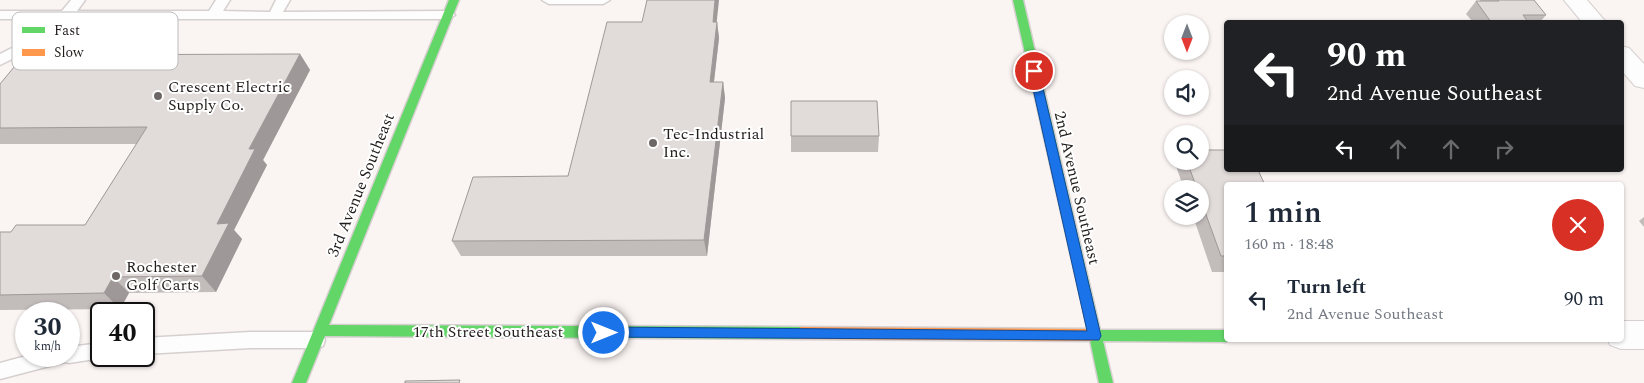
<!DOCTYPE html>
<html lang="en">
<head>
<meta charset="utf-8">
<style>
	:root { --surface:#fff; --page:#f6f6f7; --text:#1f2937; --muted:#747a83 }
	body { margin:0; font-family:Spectral,serif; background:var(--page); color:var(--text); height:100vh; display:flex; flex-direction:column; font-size:19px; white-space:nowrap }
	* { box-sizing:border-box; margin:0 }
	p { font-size:16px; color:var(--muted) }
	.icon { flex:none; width:28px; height:28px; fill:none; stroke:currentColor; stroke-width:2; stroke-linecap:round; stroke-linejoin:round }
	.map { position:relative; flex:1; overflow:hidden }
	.drawer { position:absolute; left:1224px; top:182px; width:400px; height:160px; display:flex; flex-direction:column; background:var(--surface); border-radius:5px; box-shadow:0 1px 4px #0004 }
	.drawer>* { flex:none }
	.top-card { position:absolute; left:1224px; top:20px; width:400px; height:152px; border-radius:5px; box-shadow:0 1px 4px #0004; background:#202124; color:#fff; overflow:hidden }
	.needle { width:32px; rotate:180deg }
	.tools { position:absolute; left:1164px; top:15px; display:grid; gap:10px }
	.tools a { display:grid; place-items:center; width:45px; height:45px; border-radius:50%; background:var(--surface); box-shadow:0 1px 4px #0004; font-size:25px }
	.speed { position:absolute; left:15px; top:302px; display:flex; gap:10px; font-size:25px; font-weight:700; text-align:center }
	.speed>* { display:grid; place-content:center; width:65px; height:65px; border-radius:50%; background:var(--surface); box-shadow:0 1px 4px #0004; line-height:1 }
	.speed small { font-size:12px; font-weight:400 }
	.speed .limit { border:2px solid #111; border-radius:8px; background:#fff; color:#111 }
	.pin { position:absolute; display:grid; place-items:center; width:42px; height:42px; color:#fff; margin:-21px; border:2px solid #fff; border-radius:50%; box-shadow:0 1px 5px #0007 }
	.me { position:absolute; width:55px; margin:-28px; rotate:90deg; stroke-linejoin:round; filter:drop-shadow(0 0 4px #0008) }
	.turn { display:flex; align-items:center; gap:18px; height:105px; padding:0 20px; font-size:22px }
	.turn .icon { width:65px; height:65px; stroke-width:2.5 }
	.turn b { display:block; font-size:35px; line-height:42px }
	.lanes { display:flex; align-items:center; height:48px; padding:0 20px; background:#0003; justify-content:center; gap:25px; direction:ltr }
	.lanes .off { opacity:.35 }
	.round { display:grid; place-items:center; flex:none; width:52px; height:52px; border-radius:26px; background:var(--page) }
	.head { display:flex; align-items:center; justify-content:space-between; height:85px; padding:0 20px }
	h1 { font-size:30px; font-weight:600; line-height:38px }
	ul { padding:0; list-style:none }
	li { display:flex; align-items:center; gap:15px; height:65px; padding:0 20px }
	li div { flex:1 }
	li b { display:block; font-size:19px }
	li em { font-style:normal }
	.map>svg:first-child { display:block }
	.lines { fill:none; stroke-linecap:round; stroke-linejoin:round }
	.lane-casing { stroke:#d5d0cf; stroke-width:3 }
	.street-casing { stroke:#d5d0cf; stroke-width:2 }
	.fast-casing { stroke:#d5d0cf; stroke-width:3 }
	.slow-casing { stroke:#d5d0cf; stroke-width:3 }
	.lane { fill:#fefdfd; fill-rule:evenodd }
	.street { fill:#fefdfd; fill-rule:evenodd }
	.fast { fill:#63d668; fill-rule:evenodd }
	.slow { fill:#ff974d; fill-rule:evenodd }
	.wall { fill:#c2bcbb }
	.shaded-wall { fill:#9e9998 }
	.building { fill:#e1dbd9; stroke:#9e9998 }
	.route { fill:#1a73e8; stroke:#114b97 }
	.poi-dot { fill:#6d6866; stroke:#fff; stroke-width:2 }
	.labels { text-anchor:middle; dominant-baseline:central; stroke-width:4; stroke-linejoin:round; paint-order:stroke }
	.poi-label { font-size:16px; fill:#211c1b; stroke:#fff; text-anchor:start }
	.street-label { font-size:16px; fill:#211c1b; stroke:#fff }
	.key { fill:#fff; stroke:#bcbbbb; stroke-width:1 }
	.key-label { font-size:14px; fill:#211c1b }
</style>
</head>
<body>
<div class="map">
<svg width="1644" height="383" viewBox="0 0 1644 383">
	<rect width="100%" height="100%" fill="#faf4f2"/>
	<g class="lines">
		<!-- lane casing -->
		<g class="lane-casing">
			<g id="lane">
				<path d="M71 0H85L77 11H209L216 0H230L223 11 270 12 276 0H290L283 12 448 11 455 15 448 19H70L50 40 0 65V54L40 34 54 19H0V11H62Z"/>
				<path d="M542 0H610L603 4H549Z"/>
				<path d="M250 332H316L323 334 325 340 323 346 316 348H250L144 354V338Z"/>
				<path d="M101 343V356L108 357 69 363 65 362 0 379V363L26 356H69V347Z"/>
			</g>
		</g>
		<!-- street casing -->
		<g class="street-casing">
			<g id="street">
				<path d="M1564 0H1587L1606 22H1582Z"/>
				<path d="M1621 46 1629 48 1644 64V88L1635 86 1621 70Z"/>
				<path d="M1621 321H1644V349H1621L1610 345 1608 340H1621Z"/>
			</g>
		</g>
		<!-- fast casing -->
		<g class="fast-casing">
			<g id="fast">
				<path d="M449 0H459L329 325 801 327 805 329 807 333 805 337 801 339 325 336 306 383H292Z"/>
				<path d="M1013 0H1023L1100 330H1226V340H1230L1226 342 1103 341 1113 383H1099L1090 340 1086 335 1088 331Z"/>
			</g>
		</g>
		<!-- slow casing -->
		<g class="slow-casing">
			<path id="slow" d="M801 327 1092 329 1097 331 1098 335 1097 339 1092 341 801 339 797 337 795 333 797 329Z"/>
		</g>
		<!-- lane -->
		<use href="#lane" class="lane"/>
		<!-- street -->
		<use href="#street" class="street"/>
		<!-- fast -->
		<use href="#fast" class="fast"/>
		<!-- slow -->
		<use href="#slow" class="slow"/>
	</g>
	<!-- wall -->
	<g class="wall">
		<path d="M1480 0H1534L1546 15 1540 22H1473L1466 14 1476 1H1480Z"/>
		<path d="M642 22H717L719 38 714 82H723L725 98 707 256H461L452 241 568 176Z"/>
		<path d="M300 54 310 70 263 160 267 165 234 230 242 239 216 292 129 293 120 309 0 310V232H11L85 225 137 144H0V84Z"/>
		<path d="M791 136H879L878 152H791Z"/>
		<path d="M1178 161H1200L1226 185V272H1212L1193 216H1200V189H1184L1176 166Z"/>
		<path d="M1644 217V227L1639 221Z"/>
	</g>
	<!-- shaded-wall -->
	<g class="shaded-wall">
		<path d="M715 0H719L715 38 713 22Z"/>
		<path d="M717 22 719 38 712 98 710 82Z"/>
		<path d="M300 54 310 70 263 160 267 165 234 230 242 239 216 292 202 276 217 224 249 149Z"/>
		<path d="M723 82 725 98 707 256 704 240Z"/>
		<path d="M113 277 129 293 120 309 104 293Z"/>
	</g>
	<!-- building -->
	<g class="building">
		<path d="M647 0H715L713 22H717L710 82H723L704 240 452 241 473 177 568 176 607 22H642Z"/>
		<path d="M1498 0H1534L1546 15H1523L1528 22H1491L1476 1H1499Z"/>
		<path d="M300 54 249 149H255L217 224 229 223 202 276 113 277 104 293 0 295V232H11L16 225H85L147 127 0 128V84L24 55Z"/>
		<path d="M791 101H877L879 136H791Z"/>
		<path d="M1200 150H1226V170H1258L1265 185H1226V256H1221L1200 198V189H1197L1187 161H1200Z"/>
		<path d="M1357 184H1399L1400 185H1358Z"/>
		<path d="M1537 184H1577L1578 185H1537Z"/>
		<path d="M460 380 459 383H405V381Z"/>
	</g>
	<!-- route -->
	<path class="route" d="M1034 68 1039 71 1101 336 1099 340 599 337 597 333 604 327 1087 331 1029 71Z"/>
	<!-- markers -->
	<g class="poi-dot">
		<circle cx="158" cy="96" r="5"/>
		<circle cx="653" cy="143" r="5"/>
		<circle cx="116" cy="276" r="5"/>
	</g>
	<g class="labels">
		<!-- poi labels -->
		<g class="poi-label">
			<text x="168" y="87">Crescent Electric<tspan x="168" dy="18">Supply Co.</tspan></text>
			<text x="663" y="134">Tec-Industrial<tspan x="663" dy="18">Inc.</tspan></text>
			<text x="126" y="267">Rochester<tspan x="126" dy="18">Golf Carts</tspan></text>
		</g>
		<!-- street labels -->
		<g class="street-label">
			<text transform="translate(361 185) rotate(-68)">3rd Avenue Southeast</text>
			<text transform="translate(1077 188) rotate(77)">2nd Avenue Southeast</text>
			<text x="488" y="332">17th Street Southeast</text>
		</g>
	</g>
	<!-- legend -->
	<rect x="12" y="12" width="166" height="58" rx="8" class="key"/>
	<rect x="22" y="27" width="23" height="6" fill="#63d668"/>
	<rect x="22" y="49" width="23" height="7" fill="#ff974d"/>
	<g class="key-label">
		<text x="54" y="35">Fast</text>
		<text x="54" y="57">Slow</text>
	</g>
</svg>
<div class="tools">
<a><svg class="needle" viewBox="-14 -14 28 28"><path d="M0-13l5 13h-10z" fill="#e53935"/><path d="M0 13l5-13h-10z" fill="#747a83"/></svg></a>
<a><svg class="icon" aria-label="sound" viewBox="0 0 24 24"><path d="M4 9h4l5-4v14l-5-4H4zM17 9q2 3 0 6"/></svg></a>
<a><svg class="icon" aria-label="search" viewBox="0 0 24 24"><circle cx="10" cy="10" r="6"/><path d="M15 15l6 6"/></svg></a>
<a><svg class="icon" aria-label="layers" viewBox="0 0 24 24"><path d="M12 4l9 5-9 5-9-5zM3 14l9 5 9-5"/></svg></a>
</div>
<div class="speed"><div>30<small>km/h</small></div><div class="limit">40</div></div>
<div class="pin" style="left:1034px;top:71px;background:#d93025"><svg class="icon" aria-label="arrive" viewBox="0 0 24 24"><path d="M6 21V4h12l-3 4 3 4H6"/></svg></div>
<svg class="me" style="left:604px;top:333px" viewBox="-20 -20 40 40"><circle r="17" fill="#1a73e8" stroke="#fff" stroke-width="3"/><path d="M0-11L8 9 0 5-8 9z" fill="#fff"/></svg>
<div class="top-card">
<div class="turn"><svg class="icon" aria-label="left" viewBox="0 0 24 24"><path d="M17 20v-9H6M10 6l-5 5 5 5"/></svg><div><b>90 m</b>2nd Avenue Southeast</div></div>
<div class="lanes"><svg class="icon" aria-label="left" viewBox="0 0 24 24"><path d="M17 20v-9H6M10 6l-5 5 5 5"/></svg><svg class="icon off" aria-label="ahead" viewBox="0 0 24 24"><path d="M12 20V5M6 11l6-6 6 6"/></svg><svg class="icon off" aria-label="ahead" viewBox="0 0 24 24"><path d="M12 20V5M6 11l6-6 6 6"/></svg><svg class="icon off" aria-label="right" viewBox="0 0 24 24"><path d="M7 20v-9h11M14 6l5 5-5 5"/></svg></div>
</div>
<section class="drawer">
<div class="head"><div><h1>1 min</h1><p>160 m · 18:48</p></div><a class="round" style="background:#d93025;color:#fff"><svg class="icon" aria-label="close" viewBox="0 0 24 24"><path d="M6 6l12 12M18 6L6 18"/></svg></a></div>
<ul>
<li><svg class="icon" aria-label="left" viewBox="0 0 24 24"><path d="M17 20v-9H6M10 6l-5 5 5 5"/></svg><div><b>Turn left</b><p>2nd Avenue Southeast</p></div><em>90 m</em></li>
</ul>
</section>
</div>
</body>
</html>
